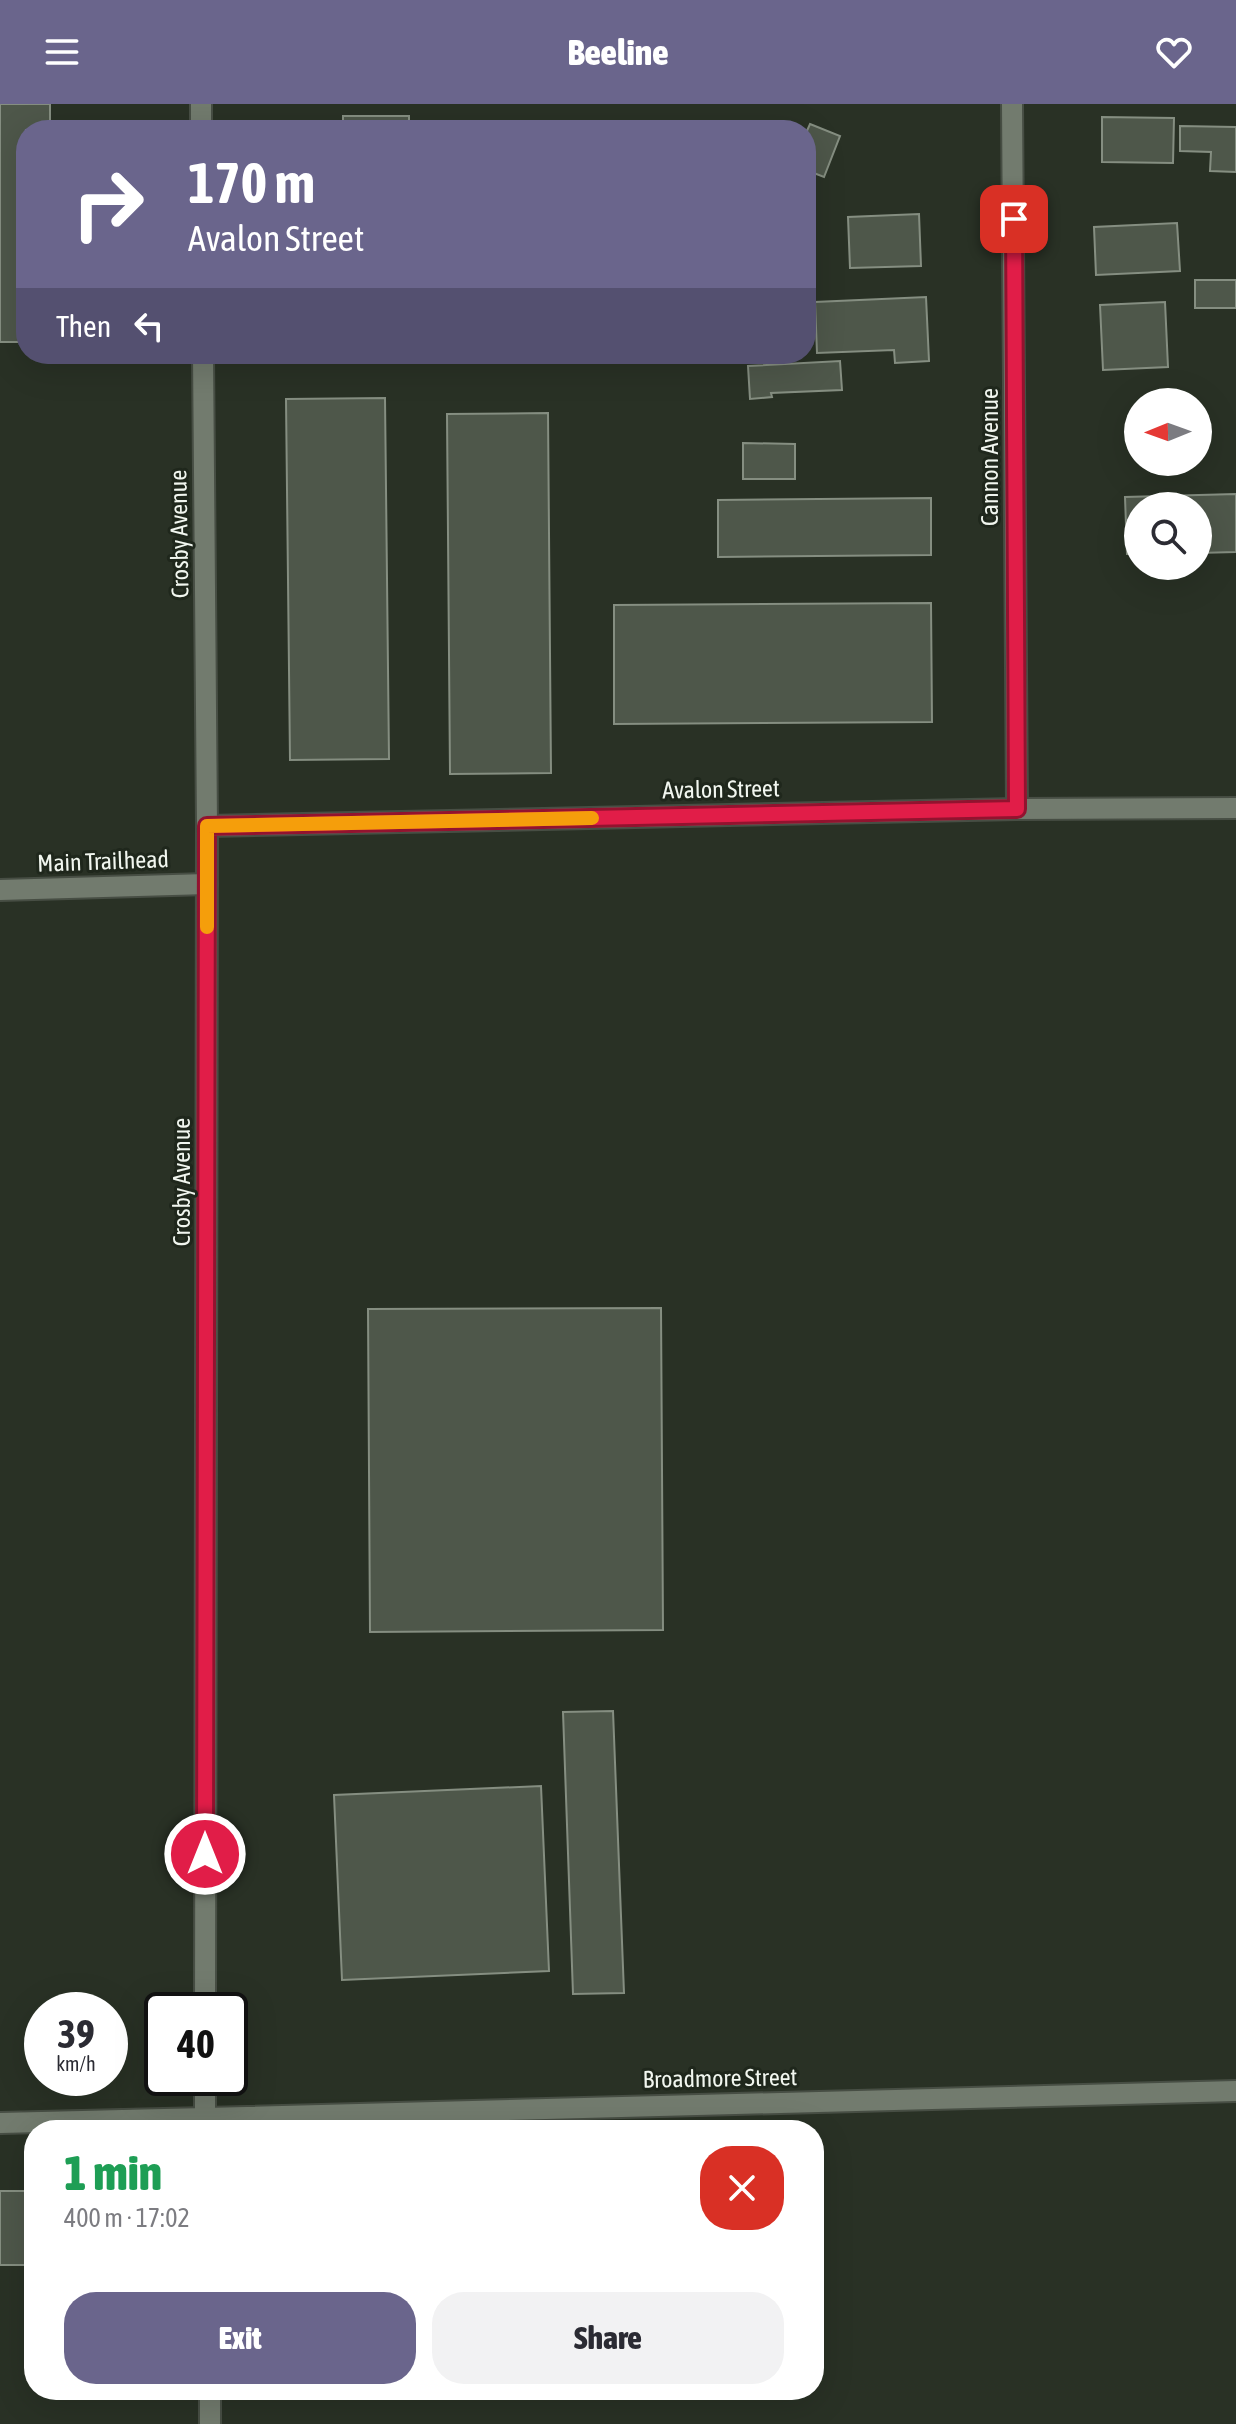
<!DOCTYPE html>
<html lang="en">
<head>
<meta charset="utf-8">
<style>
	:root { --surface:#fff; --page:#f2f2f3; --text:#2b2b33; --muted:#7c7c81; --accent:#6a658c }
	body { margin:0; font-family:"Asap Condensed",sans-serif; background:var(--page); color:var(--text); height:100vh; display:flex; flex-direction:column; font-size:30px; white-space:nowrap }
	* { box-sizing:border-box; margin:0 }
	p { font-size:26px; color:var(--muted) }
	.icon { flex:none; width:44px; height:44px; fill:none; stroke:currentColor; stroke-width:2; stroke-linecap:round; stroke-linejoin:round }
	.map { position:relative; flex:1; overflow:hidden }
	.details { position:absolute; left:24px; top:2016px; width:800px; height:280px; display:flex; flex-direction:column; background:var(--surface); border-radius:32px; box-shadow:0 8px 32px #0002 }
	.details>* { flex:none }
	.guide { position:absolute; left:16px; top:16px; width:800px; height:244px; border-radius:32px; box-shadow:0 8px 32px #0002; background:#6a658c; color:#fff; overflow:hidden }
	.needle { width:52px; rotate:269deg }
	.tools { position:absolute; left:1124px; top:284px; display:grid; gap:16px }
	.tools a { display:grid; place-items:center; width:88px; height:88px; border-radius:50%; background:var(--surface); box-shadow:0 8px 32px #0002; font-size:40px }
	.speed { position:absolute; left:24px; top:1888px; display:flex; gap:16px; font-size:40px; font-weight:700; text-align:center }
	.speed>* { display:grid; place-content:center; width:104px; height:104px; border-radius:50%; background:var(--surface); box-shadow:0 8px 32px #0002; line-height:1 }
	.speed small { font-size:20px; font-weight:400 }
	.speed .limit { border:4px solid #111; border-radius:12px; background:#fff; color:#111 }
	.pin { position:absolute; display:grid; place-items:center; width:68px; height:68px; color:#fff; margin:-34px; border-radius:16px; box-shadow:0 4px 12px #0006 }
	.me { position:absolute; width:88px; margin:-44px; rotate:0deg; stroke-linejoin:round; filter:drop-shadow(0 0 6px #0008) }
	.turn { display:flex; align-items:center; gap:28px; height:168px; padding:0 40px; font-size:36px }
	.turn .icon { width:104px; height:104px; stroke-width:2.5 }
	.turn b { display:block; font-size:56px; line-height:68px }
	.then { display:flex; align-items:center; height:76px; padding:0 40px; background:#0003; gap:16px; font-size:30px }
	.round { display:grid; place-items:center; flex:none; width:84px; height:84px; border-radius:32px; background:var(--page) }
	.headline { display:flex; align-items:center; justify-content:space-between; height:136px; padding:0 40px }
	h1 { font-size:48px; font-weight:800; line-height:60px; color:#1e9e55 }
	.cta { display:flex; gap:16px; margin-top:auto; padding:16px 40px }
	.cta a { flex:1; height:92px; border-radius:32px; background:var(--accent); color:#fff; font-size:32px; font-weight:800; line-height:92px; text-align:center }
	.cta a+a { background:var(--page); color:var(--text) }
	header { display:flex; justify-content:space-between; align-items:center; height:104px; padding:0 40px; background:var(--accent); color:#fff; font-size:36px; font-weight:800 }
	.map>svg:first-child { display:block }
	.building { fill:#4e574a; stroke:#858e81; stroke-width:2 }
	.lines { fill:none; stroke-linecap:round; stroke-linejoin:round }
	.lane-casing { stroke:#474e44; stroke-width:24 }
	.street-casing { stroke:#474e44; stroke-width:24 }
	.secondary-casing { stroke:#474e44; stroke-width:24 }
	.lane { stroke:#727b6e; stroke-width:20 }
	.street { stroke:#727b6e; stroke-width:20 }
	.secondary { stroke:#727b6e; stroke-width:20 }
	.route-casing { stroke:#92132f; stroke-width:20 }
	.route { stroke:#e11d48; stroke-width:14 }
	.slow { stroke:#f59e0b; stroke-width:14 }
	.labels { text-anchor:middle; dominant-baseline:central; stroke-width:6; stroke-linejoin:round; paint-order:stroke }
	.street-label { font-size:24px; fill:#f1f6ef; stroke:#1f271c }
</style>
</head>
<body>
<header><svg class="icon" aria-label="menu" viewBox="0 0 24 24"><path d="M4 6h16M4 12h16M4 18h16"/></svg>Beeline<svg class="icon" aria-label="heart" viewBox="0 0 24 24"><path d="M12 20l-8-8c-3-5 5-10 8-4 3-6 11-1 8 4z"/></svg></header>
<div class="map">
<svg width="1236" height="2320" viewBox="0 0 1236 2320">
	<rect width="100%" height="100%" fill="#293125"/>
	<!-- building -->
	<g class="building">
		<path d="M0 0H50V26H26V238H0Z"/>
		<rect x="343" y="12" width="66" height="14"/>
		<path d="M1102 13 1174 14 1173 59 1102 58Z"/>
		<path d="M810 20 840 32 824 73 806 66V29Z"/>
		<path d="M1180 22 1236 23V68L1210 67 1211 48 1180 47Z"/>
		<path d="M919 110 921 162 850 164 848 113Z"/>
		<path d="M1177 119 1180 167 1096 171 1094 123Z"/>
		<rect x="1195" y="176" width="41" height="28"/>
		<path d="M926 193 929 257 895 259 894 246 817 249 815 198Z"/>
		<path d="M1165 198 1168 263 1103 266 1100 201Z"/>
		<path d="M840 257 842 286 771 289 772 293 750 295 748 262Z"/>
		<path d="M385 294 389 655 290 656 286 295Z"/>
		<path d="M548 309 551 669 450 670 447 310Z"/>
		<path d="M743 339 795 340V375H743Z"/>
		<path d="M1236 390V448L1198 449V402H1138V450H1127L1125 393Z"/>
		<path d="M931 394V451L718 453V396Z"/>
		<path d="M931 499 932 618 614 620V501Z"/>
		<path d="M661 1204 663 1526 370 1528 368 1205Z"/>
		<path d="M613 1607 624 1889 573 1890 563 1608Z"/>
		<path d="M541 1682 549 1867 342 1876 334 1691Z"/>
		<rect x="0" y="2087" width="34" height="74"/>
	</g>
	<g class="lines">
		<!-- lane casing -->
		<g class="lane-casing">
			<g id="lane">
				<path d="M0 786 207 780"/>
				<path d="M0 2019 205 2014"/>
			</g>
		</g>
		<!-- street casing -->
		<g class="street-casing">
			<g id="street">
				<path d="M1012 0 1017 705"/>
				<path d="M205 2014 1236 1987"/>
			</g>
		</g>
		<!-- secondary casing -->
		<g class="secondary-casing">
			<g id="secondary">
				<path d="M201 0V26"/>
				<path d="M203 250 207 722 205 1906"/>
				<path d="M207 722 1017 705 1236 704"/>
				<path d="M205 1974V2026"/>
				<path d="M210 2286V2320"/>
			</g>
		</g>
		<!-- lane -->
		<use href="#lane" class="lane"/>
		<!-- street -->
		<use href="#street" class="street"/>
		<!-- secondary -->
		<use href="#secondary" class="secondary"/>
	</g>
	<g class="lines">
		<!-- route casing -->
		<g class="route-casing">
			<path id="route" d="M205 1750 207 722 1017 705 1014 115"/>
		</g>
		<!-- route -->
		<use href="#route" class="route"/>
		<!-- slow -->
		<path class="slow" d="M207 823V722L592 714"/>
	</g>
	<g class="labels">
		<!-- street labels -->
		<g class="street-label">
			<text transform="translate(989 353) rotate(-90)">Cannon Avenue</text>
			<text transform="translate(179 430) rotate(-91)">Crosby Avenue</text>
			<text transform="translate(721 685) rotate(-1)">Avalon Street</text>
			<text transform="translate(103 757) rotate(-2)">Main Trailhead</text>
			<text transform="translate(181 1078) rotate(-90)">Crosby Avenue</text>
			<text transform="translate(720 1974) rotate(-1)">Broadmore Street</text>
		</g>
	</g>
</svg>
<div class="tools">
<a><svg class="needle" viewBox="-14 -14 28 28"><path d="M0-13l5 13h-10z" fill="#e53935"/><path d="M0 13l5-13h-10z" fill="#7c7c81"/></svg></a>
<a><svg class="icon" aria-label="search" viewBox="0 0 24 24"><circle cx="10" cy="10" r="6"/><path d="M15 15l6 6"/></svg></a>
</div>
<div class="speed"><div>39<small>km/h</small></div><div class="limit">40</div></div>
<div class="pin" style="left:1014px;top:115px;background:#d93025"><svg class="icon" aria-label="arrive" viewBox="0 0 24 24"><path d="M6 21V4h12l-3 4 3 4H6"/></svg></div>
<svg class="me" style="left:205px;top:1750px" viewBox="-20 -20 40 40"><circle r="17" fill="#e11d48" stroke="#fff" stroke-width="3"/><path d="M0-11L8 9 0 5-8 9z" fill="#fff"/></svg>
<div class="guide">
<div class="turn"><svg class="icon" aria-label="right" viewBox="0 0 24 24"><path d="M7 20v-9h11M14 6l5 5-5 5"/></svg><div><b>170 m</b>Avalon Street</div></div>
<div class="then">Then<svg class="icon" aria-label="left" viewBox="0 0 24 24"><path d="M17 20v-9H6M10 6l-5 5 5 5"/></svg></div>
</div>
<section class="details">
<div class="headline"><div><h1>1 min</h1><p>400 m · 17:02</p></div><a class="round" style="background:#d93025;color:#fff"><svg class="icon" aria-label="close" viewBox="0 0 24 24"><path d="M6 6l12 12M18 6L6 18"/></svg></a></div>
<div class="cta"><a>Exit</a><a>Share</a></div>
</section>
</div>
</body>
</html>
